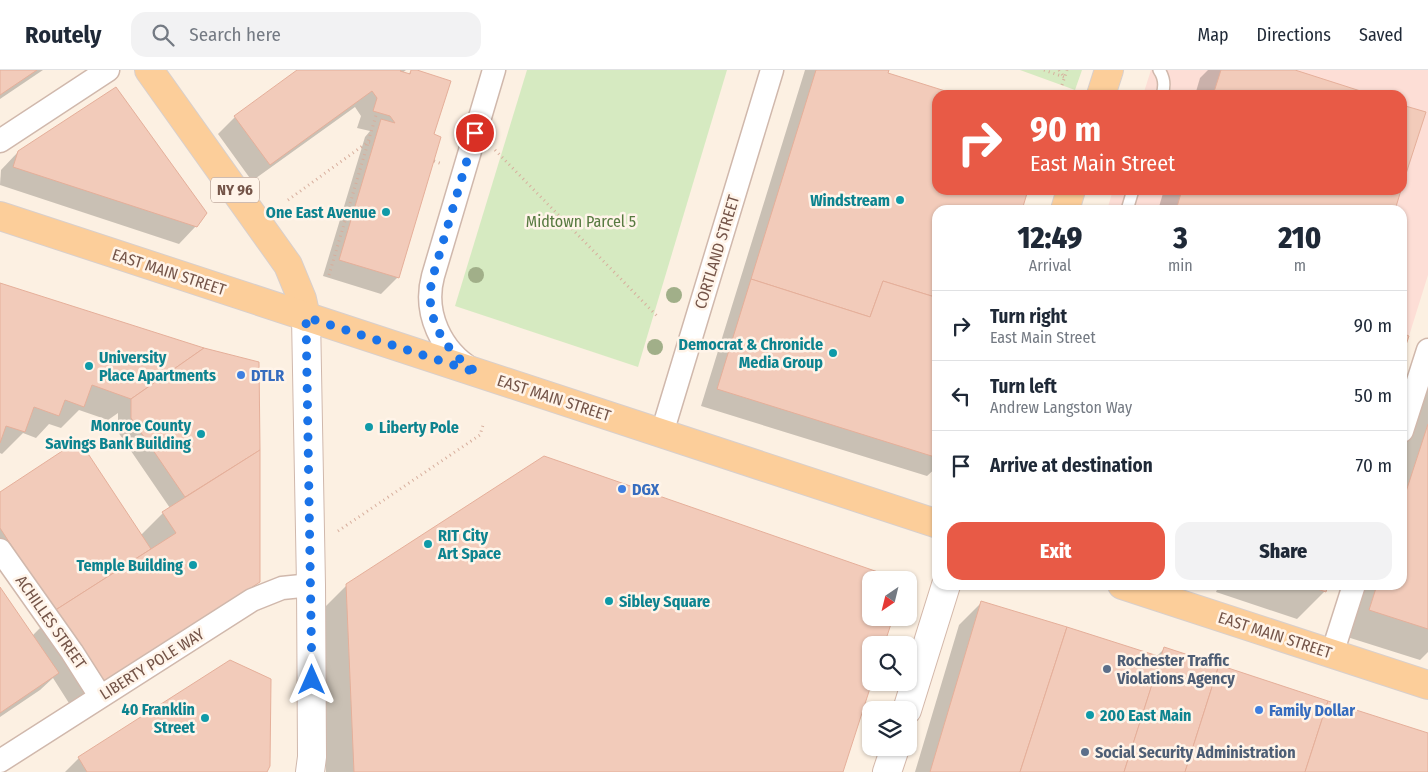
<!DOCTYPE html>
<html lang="en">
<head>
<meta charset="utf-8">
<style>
	:root { --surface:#fff; --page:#f2f2f3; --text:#1f2937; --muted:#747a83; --line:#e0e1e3; --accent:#e85a46 }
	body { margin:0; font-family:"Fira Sans Condensed",sans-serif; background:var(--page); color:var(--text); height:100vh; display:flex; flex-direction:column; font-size:19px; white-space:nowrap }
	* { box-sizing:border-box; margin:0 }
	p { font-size:16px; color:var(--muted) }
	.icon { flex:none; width:28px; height:28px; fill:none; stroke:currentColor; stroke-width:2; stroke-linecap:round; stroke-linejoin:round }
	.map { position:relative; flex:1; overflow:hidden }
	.drawer { position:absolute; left:932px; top:135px; width:475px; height:385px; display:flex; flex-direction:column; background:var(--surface); border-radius:15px; box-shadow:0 1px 4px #0004 }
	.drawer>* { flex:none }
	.guide { position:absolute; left:932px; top:20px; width:475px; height:105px; border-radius:15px; box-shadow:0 1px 4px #0004; background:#e85a46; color:#fff; overflow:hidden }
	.needle { width:32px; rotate:215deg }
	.buttons { position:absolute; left:862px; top:501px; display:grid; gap:10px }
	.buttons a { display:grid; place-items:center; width:55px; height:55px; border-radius:10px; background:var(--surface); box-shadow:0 1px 4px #0004; font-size:25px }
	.pin { position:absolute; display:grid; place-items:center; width:42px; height:42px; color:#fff; margin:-21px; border:2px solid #fff; border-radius:50%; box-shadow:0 1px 5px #0007 }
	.me { position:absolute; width:55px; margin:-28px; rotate:0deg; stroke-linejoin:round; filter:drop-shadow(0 0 4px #0008) }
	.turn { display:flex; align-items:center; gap:18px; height:105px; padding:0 15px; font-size:22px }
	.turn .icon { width:65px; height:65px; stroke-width:2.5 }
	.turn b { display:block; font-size:35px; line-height:42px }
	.eta { display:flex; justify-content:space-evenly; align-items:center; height:85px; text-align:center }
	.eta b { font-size:30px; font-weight:800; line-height:35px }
	.button { display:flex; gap:10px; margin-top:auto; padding:10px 15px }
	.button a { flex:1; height:58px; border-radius:15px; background:var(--accent); color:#fff; font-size:20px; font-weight:800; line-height:58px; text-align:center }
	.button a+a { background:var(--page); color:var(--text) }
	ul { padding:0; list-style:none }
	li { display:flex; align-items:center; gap:15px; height:70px; padding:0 15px; border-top:1px solid var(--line) }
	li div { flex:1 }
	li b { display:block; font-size:19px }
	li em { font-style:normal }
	header { display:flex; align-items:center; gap:30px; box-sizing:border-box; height:70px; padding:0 25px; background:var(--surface); border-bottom:1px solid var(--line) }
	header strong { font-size:24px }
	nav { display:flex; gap:28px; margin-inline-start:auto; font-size:18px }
	.search { width:350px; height:45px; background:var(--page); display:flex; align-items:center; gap:12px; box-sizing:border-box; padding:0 18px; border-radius:15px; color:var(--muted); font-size:19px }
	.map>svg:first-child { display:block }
	.commercial { fill:#fdded6 }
	.green { fill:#d6eac1 }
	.shadow { fill:#0003 }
	.building { fill:#f2cbba; stroke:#e5af9a }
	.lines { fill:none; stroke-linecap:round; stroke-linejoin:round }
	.service-casing { stroke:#d0b8ac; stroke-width:14 }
	.minor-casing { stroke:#d0b8ac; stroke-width:25 }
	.tertiary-casing { stroke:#d0b8ac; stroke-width:30 }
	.secondary-casing { stroke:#d3b7a9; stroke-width:30 }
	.primary-casing { stroke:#d8cfcc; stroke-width:30 }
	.path { stroke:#d7ae9d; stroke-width:3; stroke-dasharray:1 4; stroke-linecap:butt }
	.service { stroke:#fff; stroke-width:11 }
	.minor { stroke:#fff; stroke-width:22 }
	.tertiary { stroke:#fff; stroke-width:28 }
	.secondary { stroke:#fff; stroke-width:28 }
	.primary { stroke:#fcce9a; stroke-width:28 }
	.tree { fill:#a1af89 }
	.route { stroke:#1a73e8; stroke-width:9; stroke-dasharray:0 16.2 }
	.culture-dot { fill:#0f9aa8; stroke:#fff4e9; stroke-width:2 }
	.shop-dot { fill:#3f7fe0; stroke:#fff4e9; stroke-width:2 }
	.service-dot { fill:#5c6f8a; stroke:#fff4e9; stroke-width:2 }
	.labels { text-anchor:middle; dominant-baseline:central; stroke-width:5; stroke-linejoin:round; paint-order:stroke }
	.shield { fill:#fff4e9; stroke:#9e8478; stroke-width:1 }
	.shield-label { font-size:15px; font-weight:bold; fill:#745448 }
	.culture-label { font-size:16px; font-weight:bold; fill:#0d838f; stroke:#fff4e9; text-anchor:end }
	.park-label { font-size:16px; fill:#577a40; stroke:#fff4e9 }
	.street-label { font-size:16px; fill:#745448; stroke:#fff4e9 }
	.shop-label { font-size:16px; font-weight:bold; fill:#366cbe; stroke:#fff4e9; text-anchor:start }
	.service-label { font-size:16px; font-weight:bold; fill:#4e5e75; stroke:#fff4e9; text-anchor:start }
</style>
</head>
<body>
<header>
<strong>Routely</strong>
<div class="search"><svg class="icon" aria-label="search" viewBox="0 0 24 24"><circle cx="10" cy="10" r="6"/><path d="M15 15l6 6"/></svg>Search here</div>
<nav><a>Map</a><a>Directions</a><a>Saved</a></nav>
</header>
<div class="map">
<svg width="1428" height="702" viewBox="0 0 1428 702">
	<rect width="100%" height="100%" fill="#fcf0e2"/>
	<!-- commercial -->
	<path class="commercial" d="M1151 0H1428V205L1409 266 1403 263 1402 140H1107L1113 120H1402V25H1143Z"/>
	<!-- green -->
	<g class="green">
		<path d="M527 0H727L638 297 455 236Z"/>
		<path d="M1020 0H1082L1075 20Z"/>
	</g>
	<!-- shadow -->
	<g class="shadow">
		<path d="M0 0H43L0 29Z"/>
		<path d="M299 0H406L402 3 408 4 413 0 433 65 398 207 381 224 323 206 365 67 370 61 357 58 361 46 355 37 252 111 218 64 235 47Z"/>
		<path d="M805 0H888L886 3 954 25H938V120H1027L1021 140H938V396L927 406 701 336Z"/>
		<path d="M1208 0H1291L1369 25H1195L1200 8Z"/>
		<path d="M18 82 196 156 179 174 0 115 1 100Z"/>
		<path d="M1164 120H1400L1393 140H1158Z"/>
		<path d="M0 214 258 381 259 512 231 539 74 641 53 608 40 620 0 647V519L32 566 42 556 0 492V423L141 465 163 443 170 438 118 362V343L108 350 79 340 61 358 49 354 36 368 23 363 2 384 0 383Z"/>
		<path d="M1428 320V582L1420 590 1344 566 1360 515H1402V382L1419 330Z"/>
		<path d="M545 387 897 510H871V548H892L883 575H871V611L842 702H326L320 542 347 515Z"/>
		<path d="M1219 515H1326L1325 521 1297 549 1216 522Z"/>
		<path d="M981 533 1156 587 1164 579 1428 664V702H915L959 555Z"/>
		<path d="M79 688 265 702H65Z"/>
	</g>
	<!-- building -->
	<g class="building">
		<path d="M0 0H37L0 25Z"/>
		<path d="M297 0H401L400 1 410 4 411 0H417L451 11 434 64 441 67 399 208 339 190 381 49 395 53 390 46 373 41 377 28 372 21 270 95 234 46Z"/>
		<path d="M816 0H889L888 3 958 25H938V120H1028L1022 140H938V228L883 211 870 247 751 209Z"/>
		<path d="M1221 0H1295L1373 25H1213Z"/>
		<path d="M116 17 207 143 197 157 13 97 18 81Z"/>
		<path d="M1402 35 1426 42 1402 116Z"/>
		<path d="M1182 120H1401L1395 140H1176Z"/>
		<path d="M751 209 870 247 883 211 938 228V388L717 319Z"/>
		<path d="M0 213 204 278 131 329 92 315 84 337 65 330 59 346 34 337 25 362 6 356 0 373Z"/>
		<path d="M1402 263 1409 266 1402 287Z"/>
		<path d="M204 278 259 292 260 380 185 427 131 348V329Z"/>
		<path d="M1428 354V559L1369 540 1377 515H1402V434Z"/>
		<path d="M79 370 151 479 54 541 0 458V422Z"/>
		<path d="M260 380V512L102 615 54 541 176 463 162 442Z"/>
		<path d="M544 386 901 510H871V548H893L884 575H871L872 612 843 702H354L346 514Z"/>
		<path d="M1306 515H1328L1326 522Z"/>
		<path d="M0 517 59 603 0 643Z"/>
		<path d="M981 531 1067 557 1020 702H930Z"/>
		<path d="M1067 557 1161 587 1124 702H1020Z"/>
		<path d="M1164 577 1219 595 1185 702H1124Z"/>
		<path d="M230 590 271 609 270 696 267 702H87L78 687Z"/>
		<path d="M1219 595 1328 631 1305 702H1185Z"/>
		<path d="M1328 631 1428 663V702H1305Z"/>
	</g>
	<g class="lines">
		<!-- service casing -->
		<g class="service-casing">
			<g id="service">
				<path d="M1159 0C1164 7 1165 16 1162 25"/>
				<path d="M1127 140 1133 120"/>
			</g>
		</g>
		<!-- minor casing -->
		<g class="minor-casing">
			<g id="minor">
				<path d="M0 71 108 0"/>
				<path d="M473 300C441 281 423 243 433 206L494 0"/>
				<path d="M1402 361 1428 280"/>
				<path d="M662 363 772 0"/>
				<path d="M0 480 72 582 100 626"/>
				<path d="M1332 584 1354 515"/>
				<path d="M0 691 252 530 282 518 311 515"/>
			</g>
		</g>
		<!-- tertiary casing -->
		<g class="tertiary-casing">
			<path id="tertiary" d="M306 247 311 515 312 687 310 702"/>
		</g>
		<!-- secondary casing -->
		<g class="secondary-casing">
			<g id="secondary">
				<path d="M907 640 946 515"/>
				<path d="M887 702 895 678"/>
			</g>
		</g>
		<!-- primary casing -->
		<g class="primary-casing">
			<g id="primary">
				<path d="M149 0 288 195 302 229 306 247"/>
				<path d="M1101 25 1109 0"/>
				<path d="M1065 140 1071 120"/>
				<path d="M0 146 938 454"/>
				<path d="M1122 515 1428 615"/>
			</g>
		</g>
		<!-- path -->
		<g class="path">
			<path d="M1044 0 1064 7"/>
			<path d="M1059 0 1064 7"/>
			<path d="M1062 15 1067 0"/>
			<path d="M495 80 657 246"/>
			<path d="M434 91 442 94"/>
			<path d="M288 130 368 72 374 73"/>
			<path d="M329 205 377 42"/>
			<path d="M338 461 480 365 483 355"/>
		</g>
		<!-- service -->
		<use href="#service" class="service"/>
		<!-- minor -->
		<use href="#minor" class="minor"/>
		<!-- tertiary -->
		<use href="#tertiary" class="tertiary"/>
		<!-- secondary -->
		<use href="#secondary" class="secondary"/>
		<!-- primary -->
		<use href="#primary" class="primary"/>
	</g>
	<!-- trees -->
	<g class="tree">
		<circle cx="476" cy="205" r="8"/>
		<circle cx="674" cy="225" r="8"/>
		<circle cx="655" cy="277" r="8"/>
	</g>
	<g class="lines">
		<!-- route -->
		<path class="route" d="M312 610 306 247 478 303C445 282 422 247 433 206L475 63"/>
	</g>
	<!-- markers -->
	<g class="culture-dot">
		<circle cx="900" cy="130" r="5"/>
		<circle cx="386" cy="142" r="5"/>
		<circle cx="833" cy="283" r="5"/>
		<circle cx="89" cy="296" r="5"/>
		<circle cx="369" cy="357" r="5"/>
		<circle cx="201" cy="364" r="5"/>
		<circle cx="428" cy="474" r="5"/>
		<circle cx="193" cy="495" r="5"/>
		<circle cx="609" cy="531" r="5"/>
		<circle cx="1090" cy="645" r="5"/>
		<circle cx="205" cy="648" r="5"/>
	</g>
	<g class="shop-dot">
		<circle cx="241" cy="305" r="5"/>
		<circle cx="622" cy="419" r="5"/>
		<circle cx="1259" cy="640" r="5"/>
	</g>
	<g class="service-dot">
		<circle cx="1107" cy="599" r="5"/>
		<circle cx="1085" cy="682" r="5"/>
	</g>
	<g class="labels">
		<!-- shield labels -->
		<rect class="shield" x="211" y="107.5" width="48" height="25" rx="4"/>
		<g class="shield-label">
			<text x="235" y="120">NY 96</text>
		</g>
		<!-- culture labels -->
		<g class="culture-label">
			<text x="890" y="130">Windstream</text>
			<text x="376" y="142">One East Avenue</text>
			<text x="823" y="274">Democrat &amp; Chronicle<tspan x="823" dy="18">Media Group</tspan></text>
			<text x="99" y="287" text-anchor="start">University<tspan x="99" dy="18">Place Apartments</tspan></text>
			<text x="191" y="355">Monroe County<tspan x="191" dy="18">Savings Bank Building</tspan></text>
			<text x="379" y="357" text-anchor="start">Liberty Pole</text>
			<text x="438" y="465" text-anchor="start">RIT City<tspan x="438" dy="18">Art Space</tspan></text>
			<text x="183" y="495">Temple Building</text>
			<text x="619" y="531" text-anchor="start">Sibley Square</text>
			<text x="195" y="639">40 Franklin<tspan x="195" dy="18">Street</tspan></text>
			<text x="1100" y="645" text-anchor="start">200 East Main</text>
		</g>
		<!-- park labels -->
		<g class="park-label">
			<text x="581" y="151">Midtown Parcel 5</text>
		</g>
		<!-- street labels -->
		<g class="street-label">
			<text transform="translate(717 182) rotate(-73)">CORTLAND STREET</text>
			<text transform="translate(169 202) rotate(18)">EAST MAIN STREET</text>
			<text transform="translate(554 328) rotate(18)">EAST MAIN STREET</text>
			<text transform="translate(51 552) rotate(55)">ACHILLES STREET</text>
			<text transform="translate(1275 565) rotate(18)">EAST MAIN STREET</text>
			<text transform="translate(152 594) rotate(-32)">LIBERTY POLE WAY</text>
		</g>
		<!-- shop labels -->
		<g class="shop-label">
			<text x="251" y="305">DTLR</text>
			<text x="632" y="419">DGX</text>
			<text x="1269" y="640">Family Dollar</text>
		</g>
		<!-- service labels -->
		<g class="service-label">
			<text x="1117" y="590">Rochester Traffic<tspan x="1117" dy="18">Violations Agency</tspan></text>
			<text x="1095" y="682">Social Security Administration</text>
		</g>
	</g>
</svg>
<div class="buttons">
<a><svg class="needle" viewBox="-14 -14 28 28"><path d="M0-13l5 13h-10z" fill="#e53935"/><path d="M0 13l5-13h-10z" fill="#747a83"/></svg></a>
<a><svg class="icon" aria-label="search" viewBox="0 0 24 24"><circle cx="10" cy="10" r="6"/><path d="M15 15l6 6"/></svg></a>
<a><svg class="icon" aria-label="layers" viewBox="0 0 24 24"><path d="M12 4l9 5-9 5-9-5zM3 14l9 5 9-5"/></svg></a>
</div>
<div class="pin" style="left:475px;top:63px;background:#d93025"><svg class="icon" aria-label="arrive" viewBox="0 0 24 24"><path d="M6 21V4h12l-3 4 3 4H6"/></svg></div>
<svg class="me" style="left:312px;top:610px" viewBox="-20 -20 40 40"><path d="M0-17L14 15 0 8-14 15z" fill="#1a73e8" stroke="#fff" stroke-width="4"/></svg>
<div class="guide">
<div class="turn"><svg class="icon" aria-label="right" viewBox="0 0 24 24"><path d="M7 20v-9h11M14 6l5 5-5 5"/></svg><div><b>90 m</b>East Main Street</div></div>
</div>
<section class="drawer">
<div class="eta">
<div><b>12:49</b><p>Arrival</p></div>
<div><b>3</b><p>min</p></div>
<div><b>210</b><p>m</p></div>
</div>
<ul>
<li><svg class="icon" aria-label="right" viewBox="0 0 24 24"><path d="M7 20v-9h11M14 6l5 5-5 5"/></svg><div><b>Turn right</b><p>East Main Street</p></div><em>90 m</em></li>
<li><svg class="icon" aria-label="left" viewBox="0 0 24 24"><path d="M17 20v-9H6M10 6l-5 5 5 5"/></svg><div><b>Turn left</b><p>Andrew Langston Way</p></div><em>50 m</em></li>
<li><svg class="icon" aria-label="arrive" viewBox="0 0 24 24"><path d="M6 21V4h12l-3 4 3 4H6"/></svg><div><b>Arrive at destination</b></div><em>70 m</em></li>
</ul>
<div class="button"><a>Exit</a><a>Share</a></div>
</section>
</div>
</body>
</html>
